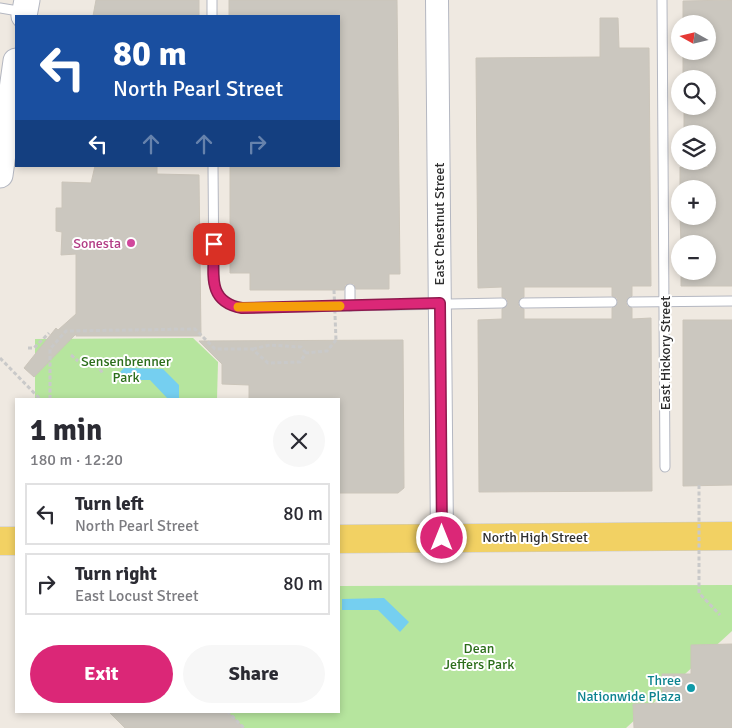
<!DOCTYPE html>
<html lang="en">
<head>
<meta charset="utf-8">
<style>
	:root { --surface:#fff; --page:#f7f7f7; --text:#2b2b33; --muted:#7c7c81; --line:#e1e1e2; --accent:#db2777 }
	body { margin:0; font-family:Signika,sans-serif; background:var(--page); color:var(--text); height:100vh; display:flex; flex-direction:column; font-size:19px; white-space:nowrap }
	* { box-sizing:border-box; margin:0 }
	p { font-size:16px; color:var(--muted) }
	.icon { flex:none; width:28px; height:28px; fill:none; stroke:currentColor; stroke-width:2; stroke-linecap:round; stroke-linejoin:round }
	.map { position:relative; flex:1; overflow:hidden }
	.drawer { position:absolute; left:15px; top:398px; width:325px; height:315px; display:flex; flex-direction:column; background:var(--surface); border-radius:0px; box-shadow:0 2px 8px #0003 }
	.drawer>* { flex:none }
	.top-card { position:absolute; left:15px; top:15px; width:325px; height:152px; border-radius:0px; box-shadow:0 2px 8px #0003; background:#1a4fa0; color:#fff; overflow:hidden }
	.needle { width:32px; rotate:278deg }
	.tools { position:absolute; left:671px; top:15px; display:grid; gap:10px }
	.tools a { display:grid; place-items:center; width:45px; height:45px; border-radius:50%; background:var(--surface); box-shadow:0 2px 8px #0003; font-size:25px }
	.pin { position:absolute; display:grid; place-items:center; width:42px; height:42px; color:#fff; margin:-21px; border-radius:10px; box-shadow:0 2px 8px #0006 }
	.me { position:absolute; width:55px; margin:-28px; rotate:0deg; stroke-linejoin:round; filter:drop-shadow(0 0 4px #0008) }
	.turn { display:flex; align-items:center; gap:18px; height:105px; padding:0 15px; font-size:22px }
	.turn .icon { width:65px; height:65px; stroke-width:2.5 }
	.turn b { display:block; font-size:35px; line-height:42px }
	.lanes { display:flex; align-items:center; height:48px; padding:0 15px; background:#0003; justify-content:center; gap:25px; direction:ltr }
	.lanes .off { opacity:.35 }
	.round { display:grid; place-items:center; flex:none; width:52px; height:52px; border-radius:26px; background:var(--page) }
	.head { display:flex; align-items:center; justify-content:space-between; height:85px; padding:0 15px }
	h1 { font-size:30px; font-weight:700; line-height:38px }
	.action { display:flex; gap:10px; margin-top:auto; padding:10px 15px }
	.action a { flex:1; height:58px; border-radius:30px; background:var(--accent); color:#fff; font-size:20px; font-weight:700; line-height:58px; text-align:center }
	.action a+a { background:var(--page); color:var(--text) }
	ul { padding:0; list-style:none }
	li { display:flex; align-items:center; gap:15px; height:62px; margin:0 10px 8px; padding:0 5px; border:2px solid var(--line); border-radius:0px }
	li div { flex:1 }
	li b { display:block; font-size:19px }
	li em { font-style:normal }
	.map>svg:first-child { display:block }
	.green { fill:#b6e59e }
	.water { fill:#75cff0 }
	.building { fill:#cbc7bf; stroke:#cbc5ba; fill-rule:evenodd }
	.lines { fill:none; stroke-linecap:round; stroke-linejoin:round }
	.service-casing { stroke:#b4b7c1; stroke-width:11 }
	.tertiary-casing { stroke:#b4b7c1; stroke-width:24 }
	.secondary-casing { stroke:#b4b7c1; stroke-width:27 }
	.primary-casing { stroke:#c9c9c9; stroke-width:29 }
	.path { stroke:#c9c9c9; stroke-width:3; stroke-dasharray:4 2.5; stroke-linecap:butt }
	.service { stroke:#fff; stroke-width:9 }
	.tertiary { stroke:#fff; stroke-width:22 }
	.secondary { stroke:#fff; stroke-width:25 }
	.primary { stroke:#f2d163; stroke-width:28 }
	.path-bridge { stroke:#c9c9c9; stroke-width:3; stroke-dasharray:4 2.5; stroke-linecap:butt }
	.route-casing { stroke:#8e194d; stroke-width:12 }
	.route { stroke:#db2777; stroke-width:9 }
	.slow { stroke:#f59e0b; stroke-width:9 }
	.hotel-dot { fill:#d1479c; stroke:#fff; stroke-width:2 }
	.culture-dot { fill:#0f9aa8; stroke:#fff; stroke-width:2 }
	.labels { text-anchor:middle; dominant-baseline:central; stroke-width:4; stroke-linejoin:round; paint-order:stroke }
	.street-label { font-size:14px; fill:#2e2e2e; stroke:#fff }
	.hotel-label { font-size:14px; fill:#b23c85; stroke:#fff; text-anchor:end }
	.park-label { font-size:14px; fill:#2c6e1b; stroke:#fff }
	.culture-label { font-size:14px; fill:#0d838f; stroke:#fff; text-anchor:end }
</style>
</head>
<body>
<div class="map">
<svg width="732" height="728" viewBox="0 0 732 728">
	<rect width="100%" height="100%" fill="#efe9e1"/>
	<!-- green -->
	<g class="green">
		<path d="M193 338 218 362 217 399H35V339Z"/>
		<path d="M732 585V631L626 728H244L227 711H339V586Z"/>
	</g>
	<!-- water -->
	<g class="water">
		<path d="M124 368 163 369 179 385V399H168L150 380H129L120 372Z"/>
		<path d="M384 598 409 622 400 632 378 610H342V599Z"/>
	</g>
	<!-- building -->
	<g class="building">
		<path d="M96 0H199V16H93Z"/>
		<path d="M229 0H397L400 274H389V289H356L354 284 350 283 345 285 344 290H250V273H230V166H339V16H229Z"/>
		<path d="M732 0V286H681V271H708V244H681L680 216H708V189H680V167H708V134H684V106H708V79H683V51H708V24H683V1Z"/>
		<path d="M600 18H618L619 48H649L651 286H632V296L626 302 627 306 632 308V319L651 318 652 491 479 492 478 320 502 319V309L508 303 507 299 502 297V287L478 288 476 58 600 57ZM524 287H612V296L617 298 618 302 612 308V319H524V309L519 307 518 303 524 297Z"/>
		<path d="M95 166H157V174L199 175 201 336H76V334L34 377 24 368 56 328 58 330 76 314V254L61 255 62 232 56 231V208H62V182L91 183Z"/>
		<path d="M683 320H732V485L683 486Z"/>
		<path d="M403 340 404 488 398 493H339V399H249V385L222 384V364L199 341Z"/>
		<path d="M732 644V728H634L633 704 662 703V674H691V645Z"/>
		<path d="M108 711H227L244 728H125Z"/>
	</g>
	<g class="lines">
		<!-- service casing -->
		<g class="service-casing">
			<g id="service">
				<path d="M212 0V16"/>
				<path d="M662 0 665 467"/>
				<path d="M0 8 24 12"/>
				<path d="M213 166 214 283C218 299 226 305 242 308L502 303"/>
				<path d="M350 289V306"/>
				<path d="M632 302 732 301"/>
				<path d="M524 303 612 302"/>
			</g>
		</g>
		<!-- tertiary casing -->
		<g class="tertiary-casing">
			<path id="tertiary" d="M437 0 442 538"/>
		</g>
		<!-- secondary casing -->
		<g class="secondary-casing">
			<g id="secondary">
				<path d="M24 16 27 0"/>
				<path d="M0 175 16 61"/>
			</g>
		</g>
		<!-- primary casing -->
		<g class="primary-casing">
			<g id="primary">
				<path d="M339 539 732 536"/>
				<path d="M0 541H16"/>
			</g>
		</g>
		<!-- path -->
		<g class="path">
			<path d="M28 348H34L49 333"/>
			<path d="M253 349 270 345 301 347 306 353"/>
			<path d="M71 355 78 361"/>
			<path d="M0 358 40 399"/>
			<path d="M100 369 103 374"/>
			<path d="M50 399V349L66 331 195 329 215 349H252L268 363 300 362 306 353 327 351 336 340"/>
			<path d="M227 711 244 728"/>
		</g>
		<!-- service -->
		<use href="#service" class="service"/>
		<!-- tertiary -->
		<use href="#tertiary" class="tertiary"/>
		<!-- secondary -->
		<use href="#secondary" class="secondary"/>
		<!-- primary -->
		<use href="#primary" class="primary"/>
		<!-- path-bridge -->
		<g class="path-bridge">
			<path d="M334 290 336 340"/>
			<path d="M699 485V593L720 615"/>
		</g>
	</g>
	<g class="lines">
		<!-- route casing -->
		<g class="route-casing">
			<path id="route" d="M214 244C214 273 206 302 242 308L440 303 442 538"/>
		</g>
		<!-- route -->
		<use href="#route" class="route"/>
		<!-- slow -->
		<path class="slow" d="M238 307 340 306"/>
	</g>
	<!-- markers -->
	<circle class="hotel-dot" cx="131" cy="243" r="5"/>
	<circle class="culture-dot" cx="691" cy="688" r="5"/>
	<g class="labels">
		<!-- street labels -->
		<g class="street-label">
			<text transform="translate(439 224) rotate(-90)">East Chestnut Street</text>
			<text transform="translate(665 353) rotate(-90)">East Hickory Street</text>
			<text x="535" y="537">North High Street</text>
		</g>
		<!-- hotel labels -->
		<g class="hotel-label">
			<text x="121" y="243">Sonesta</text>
		</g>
		<!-- park labels -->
		<g class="park-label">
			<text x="126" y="361">Sensenbrenner<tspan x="126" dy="16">Park</tspan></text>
			<text x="479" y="648">Dean<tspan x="479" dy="16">Jeffers Park</tspan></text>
		</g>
		<!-- culture labels -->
		<g class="culture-label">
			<text x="681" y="680">Three<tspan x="681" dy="16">Nationwide Plaza</tspan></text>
		</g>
	</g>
</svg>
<div class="tools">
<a><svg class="needle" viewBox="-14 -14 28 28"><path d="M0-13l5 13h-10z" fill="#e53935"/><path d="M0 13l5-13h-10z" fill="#7c7c81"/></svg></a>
<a><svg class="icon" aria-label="search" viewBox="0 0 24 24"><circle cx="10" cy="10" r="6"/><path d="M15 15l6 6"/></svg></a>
<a><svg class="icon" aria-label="layers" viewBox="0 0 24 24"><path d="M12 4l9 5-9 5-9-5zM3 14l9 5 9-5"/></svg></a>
<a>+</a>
<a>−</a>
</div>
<div class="pin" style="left:214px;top:244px;background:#d93025"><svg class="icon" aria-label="arrive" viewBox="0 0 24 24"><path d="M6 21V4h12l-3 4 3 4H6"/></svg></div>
<svg class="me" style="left:442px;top:538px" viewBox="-20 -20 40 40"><circle r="17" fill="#db2777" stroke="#fff" stroke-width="3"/><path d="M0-11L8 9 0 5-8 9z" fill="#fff"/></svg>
<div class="top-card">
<div class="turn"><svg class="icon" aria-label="left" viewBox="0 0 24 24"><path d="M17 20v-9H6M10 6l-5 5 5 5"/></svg><div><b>80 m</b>North Pearl Street</div></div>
<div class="lanes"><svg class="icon" aria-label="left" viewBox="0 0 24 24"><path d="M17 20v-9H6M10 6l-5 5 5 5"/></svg><svg class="icon off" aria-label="ahead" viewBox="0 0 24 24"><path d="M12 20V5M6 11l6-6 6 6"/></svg><svg class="icon off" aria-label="ahead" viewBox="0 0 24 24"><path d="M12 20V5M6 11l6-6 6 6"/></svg><svg class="icon off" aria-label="right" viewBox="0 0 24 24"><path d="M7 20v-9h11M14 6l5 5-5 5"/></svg></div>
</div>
<section class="drawer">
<div class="head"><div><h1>1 min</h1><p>180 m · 12:20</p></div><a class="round"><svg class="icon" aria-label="close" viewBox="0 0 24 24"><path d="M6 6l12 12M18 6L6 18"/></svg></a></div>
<ul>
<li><svg class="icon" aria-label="left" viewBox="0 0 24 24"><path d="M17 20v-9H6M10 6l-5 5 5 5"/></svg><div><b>Turn left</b><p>North Pearl Street</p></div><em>80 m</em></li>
<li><svg class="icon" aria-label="right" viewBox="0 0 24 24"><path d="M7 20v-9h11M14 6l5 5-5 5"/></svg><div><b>Turn right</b><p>East Locust Street</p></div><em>80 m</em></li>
</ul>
<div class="action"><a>Exit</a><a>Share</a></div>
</section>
</div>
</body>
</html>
